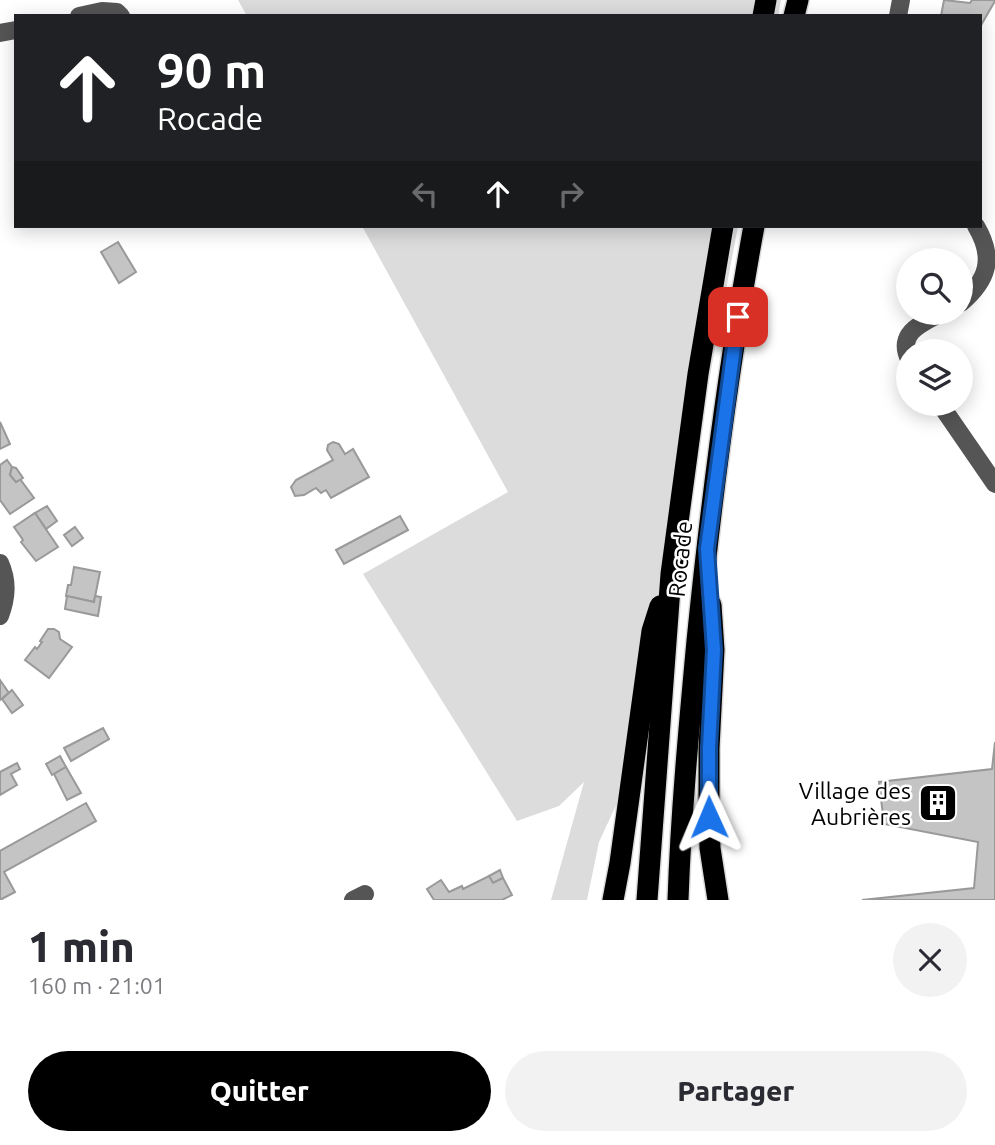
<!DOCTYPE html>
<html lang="fr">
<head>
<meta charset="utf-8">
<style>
	:root { --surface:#fff; --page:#f2f2f3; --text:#2b2b33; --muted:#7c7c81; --accent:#000 }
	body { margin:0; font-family:Ubuntu,sans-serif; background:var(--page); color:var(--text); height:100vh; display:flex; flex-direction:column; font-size:26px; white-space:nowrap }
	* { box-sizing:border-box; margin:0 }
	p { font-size:23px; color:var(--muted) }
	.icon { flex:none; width:38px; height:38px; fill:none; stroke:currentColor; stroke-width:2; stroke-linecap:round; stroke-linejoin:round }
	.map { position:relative; height:900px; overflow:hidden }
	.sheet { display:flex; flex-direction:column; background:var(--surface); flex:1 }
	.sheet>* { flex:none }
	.guide { position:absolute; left:14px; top:14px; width:968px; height:214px; border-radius:0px; box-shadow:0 4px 18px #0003; background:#202124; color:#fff; overflow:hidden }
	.fabs { position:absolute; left:896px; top:248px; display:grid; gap:14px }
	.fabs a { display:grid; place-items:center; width:77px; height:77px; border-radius:50%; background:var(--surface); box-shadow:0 4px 18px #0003; font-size:35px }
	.pin { position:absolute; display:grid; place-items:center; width:60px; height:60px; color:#fff; margin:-30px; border-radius:14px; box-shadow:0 4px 10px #0006 }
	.me { position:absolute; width:77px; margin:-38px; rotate:359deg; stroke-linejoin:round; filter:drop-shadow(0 0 5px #0008) }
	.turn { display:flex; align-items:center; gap:24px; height:147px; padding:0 28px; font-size:32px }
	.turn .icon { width:91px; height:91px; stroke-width:2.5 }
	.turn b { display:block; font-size:49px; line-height:60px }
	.lanes { display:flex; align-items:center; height:66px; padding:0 28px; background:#0003; justify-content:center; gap:35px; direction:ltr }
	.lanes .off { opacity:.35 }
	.round { display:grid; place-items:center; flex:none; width:74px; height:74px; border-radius:37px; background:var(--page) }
	.head { display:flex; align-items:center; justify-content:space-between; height:119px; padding:0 28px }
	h1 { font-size:42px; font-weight:800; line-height:52px }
	.cta { display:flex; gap:14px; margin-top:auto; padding:14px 28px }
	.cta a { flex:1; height:80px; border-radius:42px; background:var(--accent); color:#fff; font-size:28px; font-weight:800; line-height:80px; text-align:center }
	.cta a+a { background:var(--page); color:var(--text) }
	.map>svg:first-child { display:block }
	.green { fill:#dcdcdc }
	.building { fill:#c4c4c4; stroke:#999; stroke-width:2 }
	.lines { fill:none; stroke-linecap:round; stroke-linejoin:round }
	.highway-casing { stroke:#dbdbdb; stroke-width:24 }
	.minor { stroke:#555; stroke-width:18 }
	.highway { stroke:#000; stroke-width:21 }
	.route-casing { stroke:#114b97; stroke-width:18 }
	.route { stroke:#1a73e8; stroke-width:12 }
	.labels { text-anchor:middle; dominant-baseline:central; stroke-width:5; stroke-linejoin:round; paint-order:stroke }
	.street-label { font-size:23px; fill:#000; stroke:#fff }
	.poi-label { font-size:23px; fill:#000; stroke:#fff; text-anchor:end }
</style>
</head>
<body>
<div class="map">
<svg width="995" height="900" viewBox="0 0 995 900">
	<rect width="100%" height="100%" fill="#fff"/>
	<!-- green -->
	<g class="green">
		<path d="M238 0H781L778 16H247Z"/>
		<path d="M362 226H738L638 758 599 842 587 900H551L584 782 559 806 517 821 363 574 508 492Z"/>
	</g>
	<!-- building -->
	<g class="building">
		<path d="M944 0 970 3 972 0H995V1L980 27V16H941Z"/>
		<path d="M118 242 136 272 119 283 101 252Z"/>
		<path d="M0 422 10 444 0 449Z"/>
		<path d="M333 442 339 444 345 454 353 449 369 477 331 498 326 490 321 493 316 488 304 495 295 496 291 487 296 480 333 460 327 450 328 445Z"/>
		<path d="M7 460 12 467 10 475 16 482 20 479 34 498 10 514 0 500V465Z"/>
		<path d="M12 467 16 468 23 478 16 482 10 475Z"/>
		<path d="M47 506 57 521 46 529 35 513Z"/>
		<path d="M35 513 58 547 36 561 21 542 23 540 14 527Z"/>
		<path d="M400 516 408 530 344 564 336 550Z"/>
		<path d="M75 527 83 538 72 546 64 535Z"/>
		<path d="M74 567 100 572 94 602 66 596 68 585H71Z"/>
		<path d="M67 596 94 602 95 596 101 597 98 616 65 609Z"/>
		<path d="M48 629H54L59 632 60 639 72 647 49 678 25 660 35 647 37 649 42 642 40 641Z"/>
		<path d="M0 680 9 693 0 700Z"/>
		<path d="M12 690 23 705 12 713 2 699Z"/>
		<path d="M103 728 109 739 71 761 64 748Z"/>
		<path d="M995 742V900H862L974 888 978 842 884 824 879 782 992 769Z"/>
		<path d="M60 756 66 767 52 775 46 764Z"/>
		<path d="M17 763 20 769 11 774 17 785 0 795V772Z"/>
		<path d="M66 767 81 793 67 800 54 774Z"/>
		<path d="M86 803 96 821 4 872 15 892 0 900V851Z"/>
		<path d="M500 870 503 878 493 883 489 876Z"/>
		<path d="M489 876 493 883 503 878 512 895 502 900H434L427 889 441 880 449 892 462 886 463 889Z"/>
	</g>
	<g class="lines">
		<!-- highway casing -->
		<g class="highway-casing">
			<g id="highway">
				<path d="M763 16 766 0"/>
				<path d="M794 16 798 0"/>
				<path d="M711 605 714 650 709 748V817L710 848 718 900"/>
				<path d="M613 900 620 863 652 631 660 606"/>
				<path d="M647 900 671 574 698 374 723 226"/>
				<path d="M678 900C681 813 689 727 697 641 711 502 729 363 754 226"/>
			</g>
		</g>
		<!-- minor -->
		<g class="minor">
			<path d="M79 16 102 11 117 12 121 16"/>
			<path d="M898 16 901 0"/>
			<path d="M0 33 16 30"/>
			<path d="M961 303C988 280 995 258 976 226"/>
			<path d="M908 357C898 332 923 323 941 313"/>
			<path d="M940 404 995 484"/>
			<path d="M0 563C8 581 7 597 0 616"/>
			<path d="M353 900 365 894"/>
		</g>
		<!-- highway -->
		<use href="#highway" class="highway"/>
	</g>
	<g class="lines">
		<!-- route casing -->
		<g class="route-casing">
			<path id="route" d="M709 817V748L714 650 707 549 738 317"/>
		</g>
		<!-- route -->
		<use href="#route" class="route"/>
	</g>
	<!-- icons -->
	<defs>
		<g id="building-square" transform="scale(2.0125)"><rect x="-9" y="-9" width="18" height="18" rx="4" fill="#000" stroke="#fff"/><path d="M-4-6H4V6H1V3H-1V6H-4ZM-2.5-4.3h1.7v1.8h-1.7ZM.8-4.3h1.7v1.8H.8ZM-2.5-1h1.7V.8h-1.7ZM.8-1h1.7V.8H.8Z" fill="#fff"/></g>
	</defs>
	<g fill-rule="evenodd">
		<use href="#building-square" x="938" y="803"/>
	</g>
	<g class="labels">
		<!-- street labels -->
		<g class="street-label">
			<text transform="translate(680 559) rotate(-84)">Rocade</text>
		</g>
		<!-- poi labels -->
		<g class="poi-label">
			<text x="911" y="790">Village des<tspan x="911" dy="26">Aubrières</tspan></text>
		</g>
	</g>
</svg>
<div class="fabs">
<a><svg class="icon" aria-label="search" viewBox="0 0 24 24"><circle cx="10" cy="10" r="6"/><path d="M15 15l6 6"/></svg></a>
<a><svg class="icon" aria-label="layers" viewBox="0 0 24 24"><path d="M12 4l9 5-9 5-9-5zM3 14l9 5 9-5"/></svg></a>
</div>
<div class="pin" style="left:738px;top:317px;background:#d93025"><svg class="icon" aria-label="arrive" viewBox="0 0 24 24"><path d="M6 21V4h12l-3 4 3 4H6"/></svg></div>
<svg class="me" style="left:709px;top:817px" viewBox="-20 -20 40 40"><path d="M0-17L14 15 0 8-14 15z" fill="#1a73e8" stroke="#fff" stroke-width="4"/></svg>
<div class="guide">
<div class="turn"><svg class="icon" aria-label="ahead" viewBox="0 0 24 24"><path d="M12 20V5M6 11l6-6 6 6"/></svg><div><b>90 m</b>Rocade</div></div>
<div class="lanes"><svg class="icon off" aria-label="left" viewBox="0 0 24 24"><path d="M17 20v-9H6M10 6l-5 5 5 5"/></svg><svg class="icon" aria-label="ahead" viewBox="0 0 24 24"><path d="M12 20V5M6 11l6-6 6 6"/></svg><svg class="icon off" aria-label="right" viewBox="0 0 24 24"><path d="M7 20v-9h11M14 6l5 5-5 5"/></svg></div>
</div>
</div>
<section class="sheet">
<div class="head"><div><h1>1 min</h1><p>160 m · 21:01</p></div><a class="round"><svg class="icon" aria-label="close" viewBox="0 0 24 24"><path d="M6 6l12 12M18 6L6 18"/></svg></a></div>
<div class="cta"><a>Quitter</a><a>Partager</a></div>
</section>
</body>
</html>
